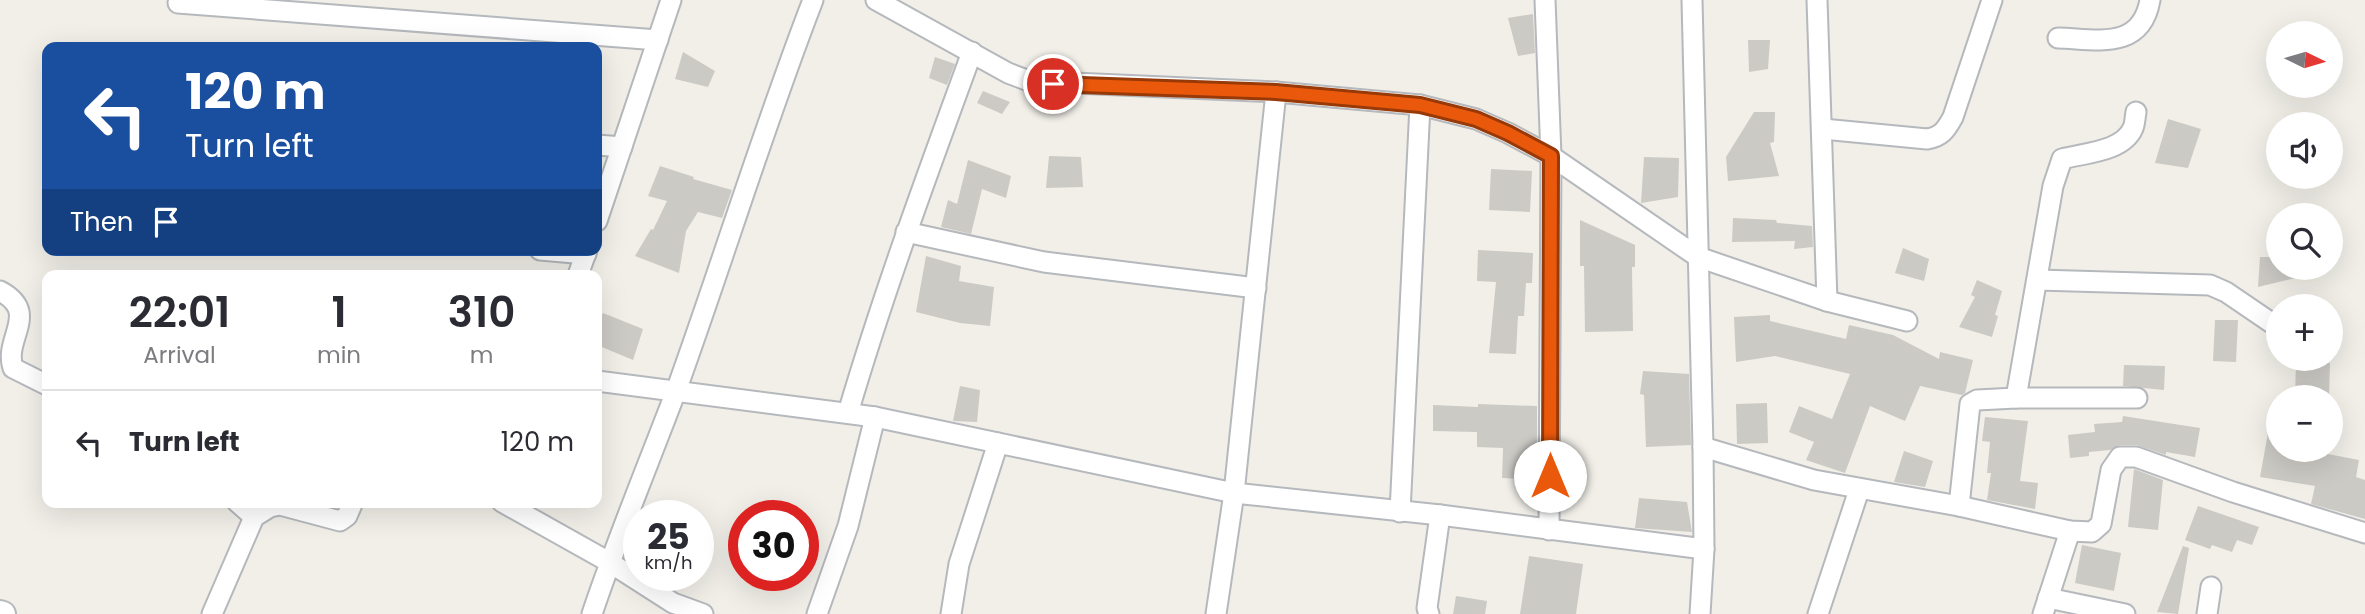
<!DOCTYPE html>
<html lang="en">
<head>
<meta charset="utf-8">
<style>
	:root { --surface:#fff; --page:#f7f7f7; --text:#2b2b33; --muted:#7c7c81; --line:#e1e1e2 }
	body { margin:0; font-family:Poppins,sans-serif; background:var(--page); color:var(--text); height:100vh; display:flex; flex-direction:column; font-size:26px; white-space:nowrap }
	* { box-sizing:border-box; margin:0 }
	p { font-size:23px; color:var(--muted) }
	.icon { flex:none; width:38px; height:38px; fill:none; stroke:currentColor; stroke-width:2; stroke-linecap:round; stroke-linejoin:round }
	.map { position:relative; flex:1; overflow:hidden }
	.details { position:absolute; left:42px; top:270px; width:560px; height:238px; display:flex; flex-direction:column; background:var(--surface); border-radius:14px; box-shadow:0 7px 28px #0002 }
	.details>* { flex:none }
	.hud { position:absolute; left:42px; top:42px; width:560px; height:214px; border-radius:14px; box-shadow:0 7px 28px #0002; background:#1a4fa0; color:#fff; overflow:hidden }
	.needle { width:46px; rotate:95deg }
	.controls { position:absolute; left:2266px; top:21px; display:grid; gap:14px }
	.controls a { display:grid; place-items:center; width:77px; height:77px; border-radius:50%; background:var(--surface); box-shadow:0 7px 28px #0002; font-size:35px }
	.speed { position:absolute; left:623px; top:500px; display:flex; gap:14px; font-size:35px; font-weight:700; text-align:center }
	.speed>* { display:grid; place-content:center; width:91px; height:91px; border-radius:50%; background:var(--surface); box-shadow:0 7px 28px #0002; line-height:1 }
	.speed small { font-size:18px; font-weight:400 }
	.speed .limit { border:10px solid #d22; background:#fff; color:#111 }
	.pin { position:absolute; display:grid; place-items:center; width:60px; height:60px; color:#fff; margin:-30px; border:4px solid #fff; border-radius:50%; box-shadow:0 2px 7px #0007 }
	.me { position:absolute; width:77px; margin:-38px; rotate:0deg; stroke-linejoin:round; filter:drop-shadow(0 0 5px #0008) }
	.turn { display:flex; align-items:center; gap:24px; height:147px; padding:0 28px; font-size:32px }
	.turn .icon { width:91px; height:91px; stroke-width:2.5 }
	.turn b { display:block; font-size:49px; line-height:60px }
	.then { display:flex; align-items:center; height:66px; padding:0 28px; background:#0003; gap:14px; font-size:26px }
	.eta { display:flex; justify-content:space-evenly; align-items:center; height:119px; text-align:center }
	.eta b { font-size:42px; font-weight:600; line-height:49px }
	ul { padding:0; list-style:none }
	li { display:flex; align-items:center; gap:21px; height:105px; padding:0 28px; border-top:2px solid var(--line) }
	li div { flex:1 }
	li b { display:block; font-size:26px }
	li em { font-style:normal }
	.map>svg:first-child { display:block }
	.building { fill:#cccac5 }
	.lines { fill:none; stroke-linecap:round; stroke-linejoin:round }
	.minor-casing { stroke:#b5b8bc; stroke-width:23 }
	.tertiary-casing { stroke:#b5b8bc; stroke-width:28 }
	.minor { stroke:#fff; stroke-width:19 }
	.tertiary { stroke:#fff; stroke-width:24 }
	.route-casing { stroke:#983908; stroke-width:18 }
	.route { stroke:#ea580c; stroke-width:12 }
</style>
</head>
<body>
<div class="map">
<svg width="2365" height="614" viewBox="0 0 2365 614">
	<rect width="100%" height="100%" fill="#f1efe8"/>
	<!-- building -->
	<g class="building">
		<path d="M1533 14 1535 53 1518 56 1508 18Z"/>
		<path d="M1748 40H1770L1768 69 1749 72Z"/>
		<path d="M683 52 715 71 708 87 675 79Z"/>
		<path d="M935 57 955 64 947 85 929 78Z"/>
		<path d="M983 91 1010 102 1002 114 977 103Z"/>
		<path d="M1754 112H1775L1774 142 1770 143 1779 176 1728 181 1726 157Z"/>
		<path d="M2168 119 2201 129 2188 168 2155 163Z"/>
		<path d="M1049 156 1081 157 1083 187 1046 188Z"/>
		<path d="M1644 157 1679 158 1678 197 1641 203Z"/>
		<path d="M968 160 1011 176 1006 198 982 189 971 234 941 227 948 200 957 204Z"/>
		<path d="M660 166 694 177 693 179 732 190 722 218 698 212 686 231 679 273 635 256 651 229 653 230 667 201 648 196Z"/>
		<path d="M1491 169 1532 171 1530 212 1489 210Z"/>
		<path d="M1733 218 1776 220 1777 223 1812 226 1813 247 1794 249 1795 241 1732 242Z"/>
		<path d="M1580 220 1635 245V267H1632L1633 331 1585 332 1584 266H1580Z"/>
		<path d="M1903 248 1929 259 1924 281 1895 273Z"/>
		<path d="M1478 250 1533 253 1532 283H1526L1524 316H1518L1516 354 1489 353 1496 282 1477 281Z"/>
		<path d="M926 256 961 266 959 281 994 287 990 326 960 323 916 312Z"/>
		<path d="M2260 257H2278V268H2316V273L2258 287Z"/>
		<path d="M1977 280 2002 291 1995 315 1998 316 1992 337 1959 327 1975 297 1971 295Z"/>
		<path d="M603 313 643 329 633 360 597 345V325Z"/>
		<path d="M1770 315V321L1846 339 1849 325 1893 335 1939 359 1940 352 1973 360 1965 393 1962 395 1920 386 1905 421 1870 406 1845 473 1806 460 1814 442 1789 432 1799 406 1832 419 1850 374 1775 356 1736 362 1734 317Z"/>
		<path d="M2215 320H2238L2236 362 2213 361Z"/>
		<path d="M2296 363H2330L2329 397H2295Z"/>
		<path d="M2124 365 2165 366 2164 390 2123 386Z"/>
		<path d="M1643 371 1689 374 1691 445 1646 447 1644 395 1640 394Z"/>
		<path d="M960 386 980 390 977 422 953 421Z"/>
		<path d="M1767 403 1768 443 1737 444 1736 404Z"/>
		<path d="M1478 404 1537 406V480L1502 478 1503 448 1477 447V432L1433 431V405L1478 407Z"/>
		<path d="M2123 416 2200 428 2195 457 2166 452V455L2136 445H2120L2110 450 2089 452V456L2070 458 2068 435 2095 432 2094 424 2122 422Z"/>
		<path d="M2271 416 2278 417V450H2307L2359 460 2356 477 2365 480V519L2311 504 2315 486 2260 477Z"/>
		<path d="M1985 417 2028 421 2020 481 2038 483 2035 509 1987 500 1991 473H1987L1990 442 1982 441Z"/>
		<path d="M1904 451 1933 461 1925 487 1894 482Z"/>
		<path d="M2134 469 2163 480 2158 530 2128 527Z"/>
		<path d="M1639 498 1687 502 1692 532 1635 528Z"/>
		<path d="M2198 506 2259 527 2252 545 2237 540 2232 552 2212 545 2210 549 2185 540Z"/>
		<path d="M2082 545 2121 553 2114 591 2075 583Z"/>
		<path d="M2183 546 2189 548 2178 614 2157 612Z"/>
		<path d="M1529 556 1583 564 1576 614H1520Z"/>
		<path d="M1456 596 1487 601 1485 614H1453Z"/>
	</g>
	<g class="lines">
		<!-- minor casing -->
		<g class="minor-casing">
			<g id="minor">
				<path d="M876 0 1008 73 1029 81 1276 92 1420 105 1476 119 1508 133 1551 156 1698 257 1827 301 1907 321"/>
				<path d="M1545 0 1551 156 1549 530"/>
				<path d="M1692 0 1703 447 1704 549 1700 614"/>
				<path d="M1817 0 1827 301"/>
				<path d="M178 3 658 40"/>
				<path d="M2058 38C2097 39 2141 51 2150 0"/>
				<path d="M1823 129 1927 139C1941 137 1946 130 1953 117L1992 0"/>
				<path d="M597 145 622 147"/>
				<path d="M597 221 671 0"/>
				<path d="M906 232 1044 262 1256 288"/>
				<path d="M540 250 586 254"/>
				<path d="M578 275 587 250"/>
				<path d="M2038 280 2210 285 2226 292 2273 324"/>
				<path d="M0 291C41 313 3 338 13 368L47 385"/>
				<path d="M597 381 875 417 1234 493 1440 515 1704 549"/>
				<path d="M2016 398 2053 186 2062 159C2083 153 2123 152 2133 128 2135 124 2135 117 2136 112"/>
				<path d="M848 413C884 291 928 172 972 52"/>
				<path d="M1703 447 1814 480 1959 506 2070 531 2092 532 2101 524 2111 470 2120 457H2136L2233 492 2365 533"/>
				<path d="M237 502 254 517"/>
				<path d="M502 502 609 562 673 603 703 614"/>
				<path d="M1959 506 1970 404 1977 400 2016 398H2137"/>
				<path d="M1400 512 1420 105"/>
				<path d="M2048 598 2125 614"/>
				<path d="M212 614 254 517 270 507 280 505 340 521 347 516 353 502"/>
				<path d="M592 614C617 539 648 465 676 391 723 261 763 129 813 0"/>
				<path d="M817 614 848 526 875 417"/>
				<path d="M951 614 959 564 998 443"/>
				<path d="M1216 614 1234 493 1276 92"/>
				<path d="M1429 614 1427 608 1440 515"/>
				<path d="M1818 614 1859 490"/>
				<path d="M2043 614 2070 531"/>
				<path d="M2207 614 2211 587"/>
			</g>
		</g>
		<!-- tertiary casing -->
		<g class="tertiary-casing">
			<path id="tertiary" d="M0 613 3 614"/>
		</g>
		<!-- minor -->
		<use href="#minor" class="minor"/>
		<!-- tertiary -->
		<use href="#tertiary" class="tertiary"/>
	</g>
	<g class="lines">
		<!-- route casing -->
		<g class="route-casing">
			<path id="route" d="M1053 84 1276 92 1420 105 1476 119 1508 133 1551 156 1550 476"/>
		</g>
		<!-- route -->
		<use href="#route" class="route"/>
	</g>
</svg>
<div class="controls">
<a><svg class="needle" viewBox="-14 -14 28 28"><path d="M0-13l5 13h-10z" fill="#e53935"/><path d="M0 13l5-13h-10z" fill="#7c7c81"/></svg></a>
<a><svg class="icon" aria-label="sound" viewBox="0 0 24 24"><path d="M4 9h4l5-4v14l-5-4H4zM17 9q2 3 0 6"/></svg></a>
<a><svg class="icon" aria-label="search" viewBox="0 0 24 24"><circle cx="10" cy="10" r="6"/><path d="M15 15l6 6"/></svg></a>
<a>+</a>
<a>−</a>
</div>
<div class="speed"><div>25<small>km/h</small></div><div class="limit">30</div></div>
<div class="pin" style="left:1053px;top:84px;background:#d93025"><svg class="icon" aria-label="arrive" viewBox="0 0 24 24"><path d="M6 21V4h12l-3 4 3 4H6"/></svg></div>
<svg class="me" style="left:1550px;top:476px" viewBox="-20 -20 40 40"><circle r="19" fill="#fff"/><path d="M0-13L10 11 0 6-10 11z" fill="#ea580c"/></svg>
<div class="hud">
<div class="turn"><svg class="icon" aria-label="left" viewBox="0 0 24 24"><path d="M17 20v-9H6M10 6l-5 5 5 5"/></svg><div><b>120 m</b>Turn left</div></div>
<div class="then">Then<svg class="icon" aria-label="arrive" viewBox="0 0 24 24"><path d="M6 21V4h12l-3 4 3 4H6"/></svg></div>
</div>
<section class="details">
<div class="eta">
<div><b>22:01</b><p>Arrival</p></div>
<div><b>1</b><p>min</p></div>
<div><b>310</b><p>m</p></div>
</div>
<ul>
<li><svg class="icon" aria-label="left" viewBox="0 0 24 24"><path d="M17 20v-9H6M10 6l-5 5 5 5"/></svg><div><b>Turn left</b></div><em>120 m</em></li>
</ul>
</section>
</div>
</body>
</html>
